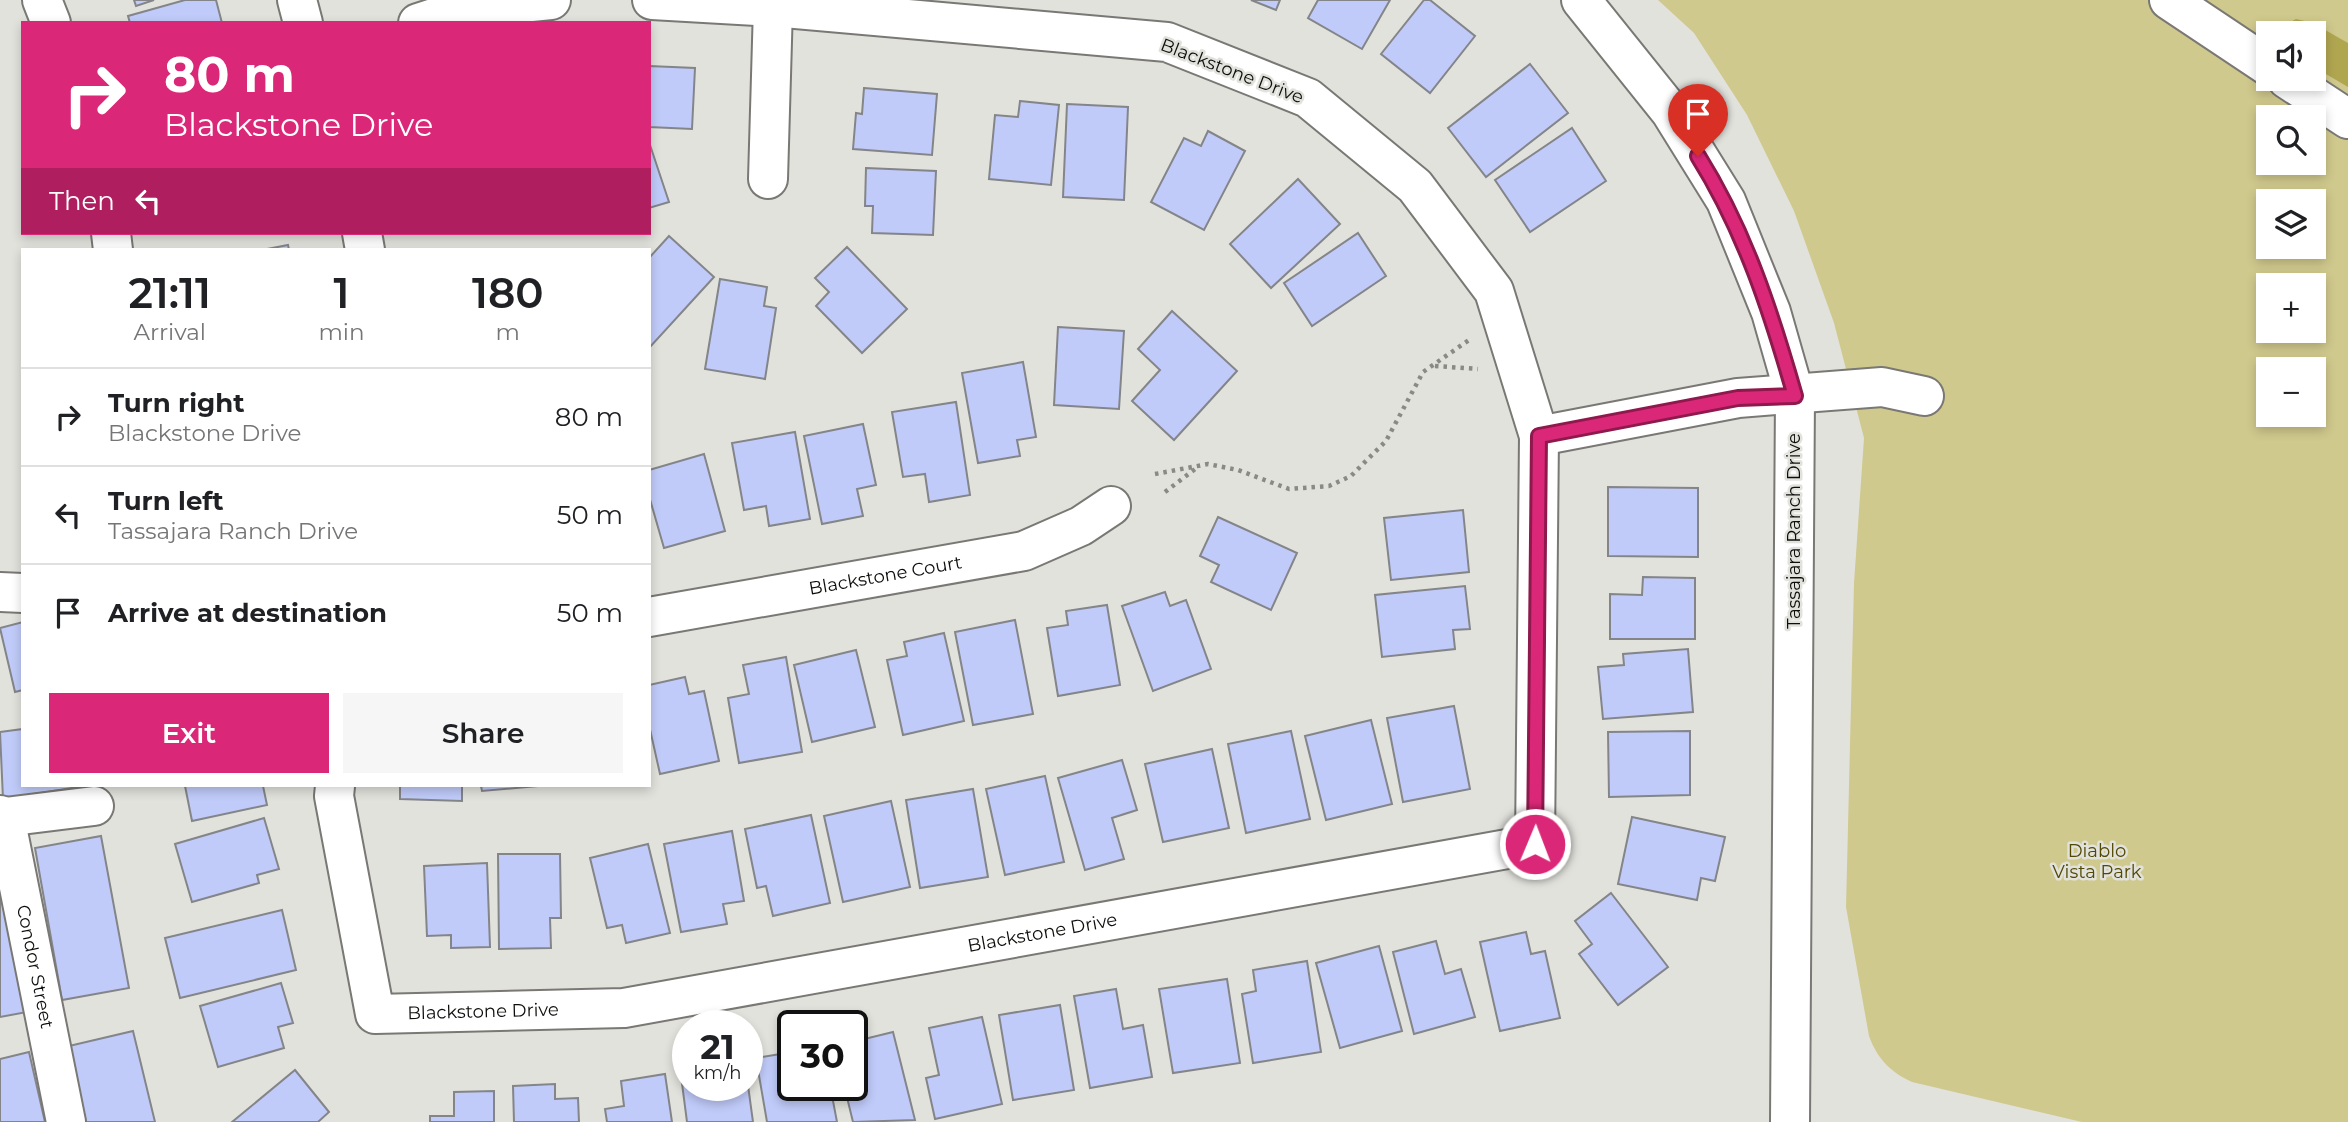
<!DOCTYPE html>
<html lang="en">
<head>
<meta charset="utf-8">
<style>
	:root { --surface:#fff; --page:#f6f6f6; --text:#202124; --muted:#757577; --line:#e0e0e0; --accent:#db2777 }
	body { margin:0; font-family:Montserrat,sans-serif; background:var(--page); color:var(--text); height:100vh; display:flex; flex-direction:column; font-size:26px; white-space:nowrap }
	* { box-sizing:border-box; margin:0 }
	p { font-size:23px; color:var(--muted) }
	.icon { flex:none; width:38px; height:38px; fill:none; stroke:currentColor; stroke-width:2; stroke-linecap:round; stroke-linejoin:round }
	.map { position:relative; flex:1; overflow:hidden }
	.side { position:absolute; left:21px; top:248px; width:630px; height:539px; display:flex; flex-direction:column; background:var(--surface); border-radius:0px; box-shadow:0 4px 10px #0003 }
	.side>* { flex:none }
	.hud { position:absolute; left:21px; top:21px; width:630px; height:214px; border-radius:0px; box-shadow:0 4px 10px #0003; background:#db2777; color:#fff; overflow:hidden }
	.controls { position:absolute; left:2256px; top:21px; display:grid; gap:14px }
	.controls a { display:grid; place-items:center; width:70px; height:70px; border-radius:0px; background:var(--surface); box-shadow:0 4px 10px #0003; font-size:35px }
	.speed { position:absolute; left:672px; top:1010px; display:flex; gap:14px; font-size:35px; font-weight:700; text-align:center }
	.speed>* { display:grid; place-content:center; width:91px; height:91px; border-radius:50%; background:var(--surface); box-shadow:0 4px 10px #0003; line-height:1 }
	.speed small { font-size:18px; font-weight:400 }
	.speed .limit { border:4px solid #111; border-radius:10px; background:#fff; color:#111 }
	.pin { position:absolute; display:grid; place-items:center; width:60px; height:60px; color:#fff; margin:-72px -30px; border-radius:50% 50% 50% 0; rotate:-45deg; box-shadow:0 0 7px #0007 }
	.pin .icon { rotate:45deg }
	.me { position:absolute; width:77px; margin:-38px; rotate:1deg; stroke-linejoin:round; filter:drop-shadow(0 0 5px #0008) }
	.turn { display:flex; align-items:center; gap:24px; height:147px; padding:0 28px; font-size:32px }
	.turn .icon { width:91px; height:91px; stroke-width:2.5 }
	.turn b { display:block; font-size:49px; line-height:60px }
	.then { display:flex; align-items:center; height:66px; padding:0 28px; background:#0003; gap:14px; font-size:26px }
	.eta { display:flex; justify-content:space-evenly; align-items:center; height:119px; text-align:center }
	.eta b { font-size:42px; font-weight:600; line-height:49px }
	.primary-button { display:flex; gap:14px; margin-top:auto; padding:14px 28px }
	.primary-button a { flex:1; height:80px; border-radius:0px; background:var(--accent); color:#fff; font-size:28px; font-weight:600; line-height:80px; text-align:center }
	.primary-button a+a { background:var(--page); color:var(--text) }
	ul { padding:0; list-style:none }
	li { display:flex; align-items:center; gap:21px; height:98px; padding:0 28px; border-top:2px solid var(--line) }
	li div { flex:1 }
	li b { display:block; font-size:26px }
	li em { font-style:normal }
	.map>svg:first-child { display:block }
	.green { fill:#d0c98d; fill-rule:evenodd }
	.forest { fill:#b1a650 }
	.building { fill:#c0cbf9; stroke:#848589; stroke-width:2 }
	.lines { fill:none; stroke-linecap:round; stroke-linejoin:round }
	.minor-casing { stroke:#797874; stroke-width:42 }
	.path { stroke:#898985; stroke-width:4.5; stroke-dasharray:3.5 5; stroke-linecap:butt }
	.minor { stroke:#fff; stroke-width:38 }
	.route-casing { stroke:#8e194d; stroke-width:18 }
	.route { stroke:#db2777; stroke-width:12 }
	.labels { text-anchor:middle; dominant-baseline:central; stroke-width:5; stroke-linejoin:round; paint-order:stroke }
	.street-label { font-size:18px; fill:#0d0d0b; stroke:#e2e2dd }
	.park-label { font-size:18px; fill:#514902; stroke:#e2e2dd }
</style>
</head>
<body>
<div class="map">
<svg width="2348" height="1122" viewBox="0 0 2348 1122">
	<rect width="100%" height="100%" fill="#e2e2dd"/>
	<!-- green -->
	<path class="green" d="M1658 0H2348V1122H2082L1912 1082C1890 1072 1877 1058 1869 1036L1846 907 1854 583 1864 438 1834 323 1794 211 1747 115 1694 33ZM2268 33H2314V79H2268ZM2268 117H2314V163H2268ZM2268 201H2314V247H2268ZM2268 285H2314V331H2268ZM2268 369H2314V415H2268Z"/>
	<!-- forest -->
	<path class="forest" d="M2296 19 2313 23 2348 43V87L2314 67V33H2284L2287 24Z"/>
	<!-- building -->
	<g class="building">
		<path d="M134 0H154L136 6Z"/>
		<path d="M185 0H216L222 23H130L128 16Z"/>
		<path d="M1251 0H1280L1276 10Z"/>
		<path d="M1318 0H1390L1362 49 1308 18Z"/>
		<path d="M1424 0H1430L1475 36 1430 93 1381 54Z"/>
		<path d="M1530 64 1568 113 1486 177 1448 128Z"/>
		<path d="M649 66 695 68 692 129 649 127Z"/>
		<path d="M864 88 937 94 932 155 853 149 856 113 862 114Z"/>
		<path d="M1020 101 1059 105 1051 185 989 179 995 115 1018 117Z"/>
		<path d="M1067 104 1128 107 1124 200 1063 197Z"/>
		<path d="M1572 128 1606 181 1530 232 1495 180Z"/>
		<path d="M1208 131 1245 151 1204 230 1151 202 1184 138 1201 146Z"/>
		<path d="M649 142 669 202 649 208Z"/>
		<path d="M866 168 936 171 933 235 872 233 873 206H865Z"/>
		<path d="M1298 179 1340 224 1271 288 1230 244Z"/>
		<path d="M1358 233 1386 276 1312 326 1284 283Z"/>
		<path d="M669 236 714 277 650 347 649 258Z"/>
		<path d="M288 245 289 250H262Z"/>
		<path d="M847 247 907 309 862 353 816 306 829 292 815 278Z"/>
		<path d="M720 279 767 287 764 306 776 308 765 379 705 369Z"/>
		<path d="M1172 311 1237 371 1174 440 1132 401 1160 370 1138 349Z"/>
		<path d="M1058 327 1124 331 1119 409 1054 405Z"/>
		<path d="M1023 362 1036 437 1017 440 1020 456 978 463 962 373Z"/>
		<path d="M956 402 970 495 929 502 925 474 903 477 892 412Z"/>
		<path d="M863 424 876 485 857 489 863 516 822 524 804 436Z"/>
		<path d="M795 432 810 519 769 526 766 506 744 510 732 443Z"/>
		<path d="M704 454 725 531 664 548 649 496V470Z"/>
		<path d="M1608 487 1698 488V557L1608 556Z"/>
		<path d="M1463 510 1469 572 1391 580 1384 518Z"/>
		<path d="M1218 517 1297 553 1271 610 1211 582 1219 565 1200 556Z"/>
		<path d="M1643 577 1695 578V639H1610V594L1642 595Z"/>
		<path d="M1465 586 1470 629 1453 630 1455 649 1382 657 1375 595Z"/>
		<path d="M1165 592 1170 606 1186 600 1211 669 1153 691 1122 606Z"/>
		<path d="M1107 605 1120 685 1058 696 1047 628 1068 625 1066 611Z"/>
		<path d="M1015 620 1033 714 973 725 955 632Z"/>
		<path d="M23 622V690L15 692 0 628Z"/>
		<path d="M944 633 964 721 903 735 887 660 907 656 904 642Z"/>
		<path d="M1688 649 1693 712 1603 719 1598 667 1624 665 1623 654Z"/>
		<path d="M856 650 875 727 812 742 794 665Z"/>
		<path d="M786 657 802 752 739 763 728 698 749 694 743 665Z"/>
		<path d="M685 677 689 694 704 691 719 761 660 774 649 725V685Z"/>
		<path d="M1454 706 1470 789 1403 802 1387 718Z"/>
		<path d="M1371 720 1392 804 1326 820 1305 736Z"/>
		<path d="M23 729V786H84L3 799 0 732Z"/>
		<path d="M1291 731 1310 819 1246 833 1228 744Z"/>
		<path d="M1690 731V795L1609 797 1608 732Z"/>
		<path d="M1212 749 1229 828 1163 842 1145 764Z"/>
		<path d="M1122 760 1137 810 1112 818 1124 859 1085 870 1058 778Z"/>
		<path d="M1045 776 1064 862 1005 875 986 789Z"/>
		<path d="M185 786H263L267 805 192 821Z"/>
		<path d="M400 786H462V801L400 799Z"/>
		<path d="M481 786H538L482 791Z"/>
		<path d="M973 789 988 877 920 888 906 800Z"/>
		<path d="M891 801 910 887 843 902 824 816Z"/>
		<path d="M811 815 830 903 773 916 766 886 757 888 745 829Z"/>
		<path d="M1632 817 1725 837 1715 881 1701 878 1697 900 1618 884Z"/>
		<path d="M264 818 279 869 257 875 259 883 192 902 175 844Z"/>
		<path d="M732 831 744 901 723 904 727 924 681 932 664 844Z"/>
		<path d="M101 836 129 988 62 1000 35 848Z"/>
		<path d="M648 844 670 933 626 943 622 925 607 928 590 858Z"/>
		<path d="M498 854H560L561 918H550L551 948 499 949Z"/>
		<path d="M487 863 490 947 451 948V935L427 936 424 866Z"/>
		<path d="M0 881 27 1012 0 1017Z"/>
		<path d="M1611 893 1668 967 1618 1005 1579 954 1592 944 1575 921Z"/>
		<path d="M282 910 296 970 180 998 165 938Z"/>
		<path d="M1526 932 1531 954 1545 951 1560 1018 1500 1031 1480 942Z"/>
		<path d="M1436 941 1445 974 1461 969 1475 1017 1414 1034 1393 952Z"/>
		<path d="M1379 946 1402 1031 1340 1048 1316 963Z"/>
		<path d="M1307 961 1321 1052 1253 1063 1242 994 1256 991 1253 970Z"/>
		<path d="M1227 979 1240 1063 1173 1073 1159 989Z"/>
		<path d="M281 983 293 1023 278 1027 284 1048 218 1067 200 1006Z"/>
		<path d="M1116 989 1123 1029 1143 1025 1152 1077 1090 1088 1074 996Z"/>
		<path d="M1060 1005 1074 1090 1013 1100 999 1015Z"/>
		<path d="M982 1017 1002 1104 935 1119 926 1078 939 1075 929 1028Z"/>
		<path d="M133 1031 155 1122H86L69 1046Z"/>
		<path d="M893 1032 915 1120 853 1122 844 1085H852V1042Z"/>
		<path d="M29 1052 45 1122H0V1059Z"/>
		<path d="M793 1052V1085H830L837 1122H767L756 1058Z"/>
		<path d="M688 1067V1085H747V1078L753 1122H687L680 1068Z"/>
		<path d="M295 1070 329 1112 318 1122H232Z"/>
		<path d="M665 1074 672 1122H607L605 1109 624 1106 621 1081Z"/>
		<path d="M555 1084V1099L578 1098 579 1122H514L513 1086Z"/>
		<path d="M494 1091V1122H430V1116H454V1092Z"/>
	</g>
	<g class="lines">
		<!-- minor casing -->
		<g class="minor-casing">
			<g id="minor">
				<path d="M42 0 51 23"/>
				<path d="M297 0 303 23"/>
				<path d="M1581 0 1670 111 1726 201 1771 312 1795 396 1790 1122"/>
				<path d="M2169 0 2268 66"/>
				<path d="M418 23 462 9 551 0"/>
				<path d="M2287 79 2348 119"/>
				<path d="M768 179 773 7"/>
				<path d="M111 233 113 250"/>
				<path d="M362 233 365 250"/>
				<path d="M1539 436 1738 398 1882 387 1924 396"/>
				<path d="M0 592 23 593"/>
				<path id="s1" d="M649 617 1024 551 1081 526 1111 506"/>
				<path id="s2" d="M335 786 334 796 375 1014 624 1008 1535 844 1539 436 1494 291 1415 186 1308 98 1167 42 773 7 652 0"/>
				<path id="s3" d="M0 815 5 817 66 1122"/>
				<path d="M5 817 94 806"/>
			</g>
		</g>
		<!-- path -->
		<g class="path">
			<path d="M1435 366 1478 369"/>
			<path d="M1155 474 1208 464 1238 470 1289 489 1329 486 1351 476 1386 441 1423 372 1469 340"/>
			<path d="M1165 492 1199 466"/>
		</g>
		<!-- minor -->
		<use href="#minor" class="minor"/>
	</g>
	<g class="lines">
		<!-- route casing -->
		<g class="route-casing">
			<path id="route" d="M1535 844 1539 436 1738 398 1795 396C1771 312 1745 231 1698 156"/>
		</g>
		<!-- route -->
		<use href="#route" class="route"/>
	</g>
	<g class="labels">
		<!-- street labels -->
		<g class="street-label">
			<text transform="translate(1232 71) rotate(21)">Blackstone Drive</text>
			<text transform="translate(1794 531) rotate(-90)">Tassajara Ranch Drive</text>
			<text stroke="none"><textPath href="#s1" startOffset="240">Blackstone Court</textPath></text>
			<text stroke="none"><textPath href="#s2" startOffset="906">Blackstone Drive</textPath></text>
			<text stroke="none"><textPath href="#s3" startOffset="158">Condor Street</textPath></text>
			<text stroke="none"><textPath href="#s2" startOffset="340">Blackstone Drive</textPath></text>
		</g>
		<!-- park labels -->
		<g class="park-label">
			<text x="2097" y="851">Diablo<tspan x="2097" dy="21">Vista Park</tspan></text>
		</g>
	</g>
</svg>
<div class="controls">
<a><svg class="icon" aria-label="sound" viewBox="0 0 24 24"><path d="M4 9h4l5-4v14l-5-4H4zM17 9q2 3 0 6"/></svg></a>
<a><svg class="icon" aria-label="search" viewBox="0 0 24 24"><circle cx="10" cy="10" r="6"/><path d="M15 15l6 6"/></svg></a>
<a><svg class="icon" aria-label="layers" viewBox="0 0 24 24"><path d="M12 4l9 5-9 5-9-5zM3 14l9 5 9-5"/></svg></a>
<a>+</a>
<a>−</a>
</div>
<div class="speed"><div>21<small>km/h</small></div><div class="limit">30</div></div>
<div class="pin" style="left:1698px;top:156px;background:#d93025"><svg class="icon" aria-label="arrive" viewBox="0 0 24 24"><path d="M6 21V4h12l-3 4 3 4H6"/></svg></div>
<svg class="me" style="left:1535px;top:844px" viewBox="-20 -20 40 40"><circle r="17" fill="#db2777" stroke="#fff" stroke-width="3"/><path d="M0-11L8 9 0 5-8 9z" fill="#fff"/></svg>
<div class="hud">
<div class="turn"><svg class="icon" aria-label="right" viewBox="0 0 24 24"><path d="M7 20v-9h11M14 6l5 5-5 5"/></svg><div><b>80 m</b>Blackstone Drive</div></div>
<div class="then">Then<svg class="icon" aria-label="left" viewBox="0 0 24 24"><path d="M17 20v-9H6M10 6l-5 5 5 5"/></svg></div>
</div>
<section class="side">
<div class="eta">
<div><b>21:11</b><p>Arrival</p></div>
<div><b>1</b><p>min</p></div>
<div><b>180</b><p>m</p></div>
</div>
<ul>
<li><svg class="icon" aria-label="right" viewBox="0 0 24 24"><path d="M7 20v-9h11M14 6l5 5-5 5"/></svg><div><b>Turn right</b><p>Blackstone Drive</p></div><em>80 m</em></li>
<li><svg class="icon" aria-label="left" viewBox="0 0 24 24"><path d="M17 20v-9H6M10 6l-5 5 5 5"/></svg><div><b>Turn left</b><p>Tassajara Ranch Drive</p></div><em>50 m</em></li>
<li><svg class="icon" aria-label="arrive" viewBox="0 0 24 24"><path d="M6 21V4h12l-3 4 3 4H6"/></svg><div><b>Arrive at destination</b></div><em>50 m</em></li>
</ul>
<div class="primary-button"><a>Exit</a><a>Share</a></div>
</section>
</div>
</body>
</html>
